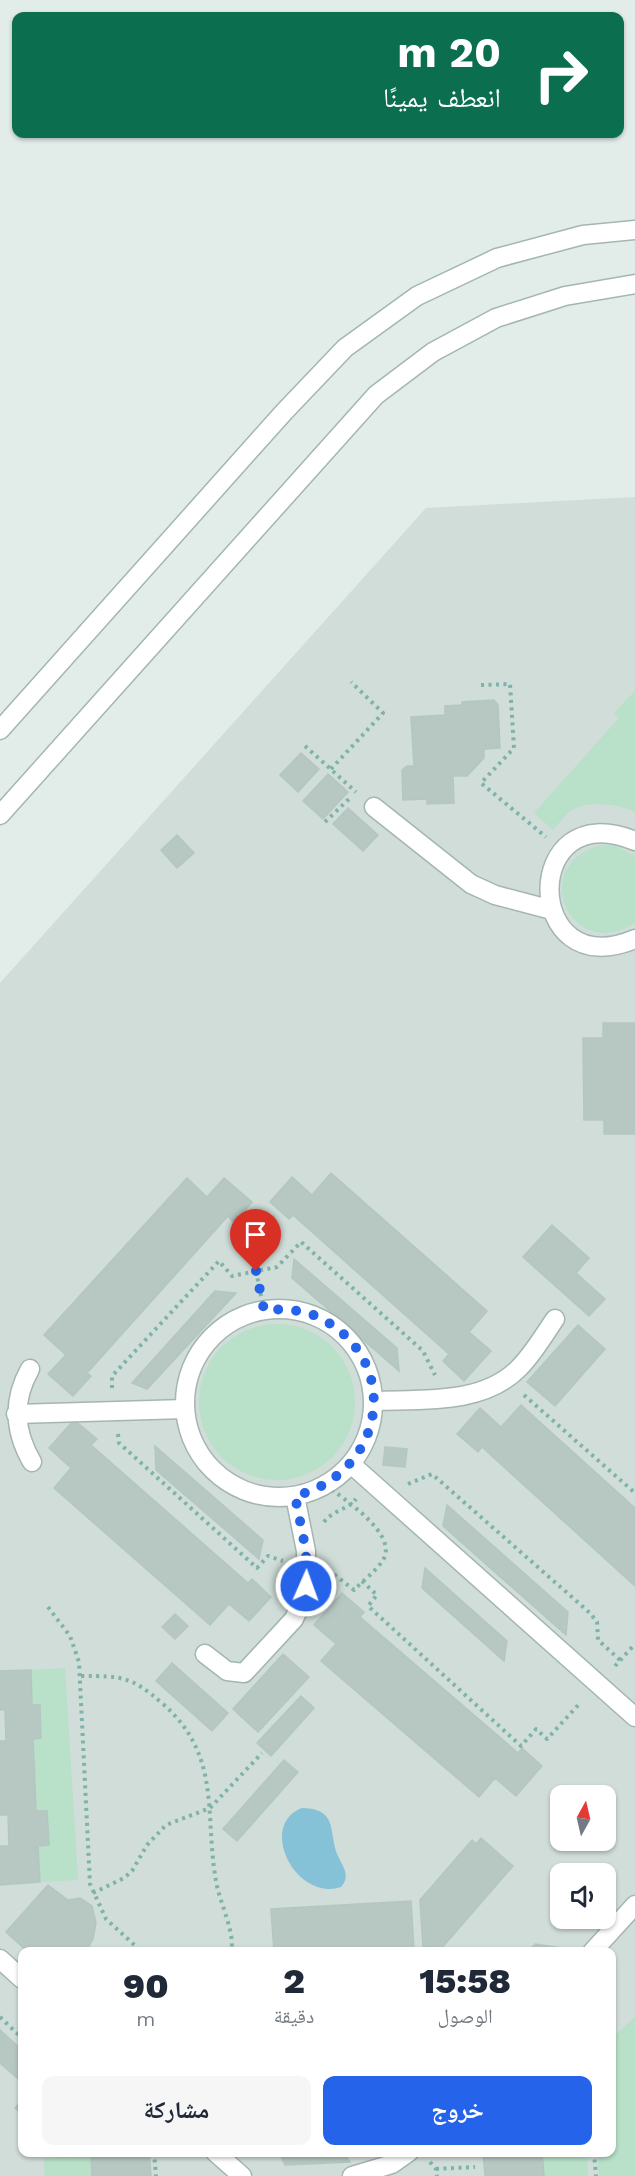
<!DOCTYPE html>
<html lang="ar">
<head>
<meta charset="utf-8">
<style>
	:root { --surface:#fff; --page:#f6f6f7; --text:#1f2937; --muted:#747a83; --accent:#2563eb }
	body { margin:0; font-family:"Work Sans","Noto Naskh Arabic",sans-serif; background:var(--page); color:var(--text); direction:rtl; height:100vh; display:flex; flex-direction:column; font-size:22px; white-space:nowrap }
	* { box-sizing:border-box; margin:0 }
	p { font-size:20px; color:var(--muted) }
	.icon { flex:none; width:33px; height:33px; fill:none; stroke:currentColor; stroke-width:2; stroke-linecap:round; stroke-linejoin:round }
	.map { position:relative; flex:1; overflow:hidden; direction:ltr }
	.sheet { position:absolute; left:18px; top:1947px; width:598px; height:210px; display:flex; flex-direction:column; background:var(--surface); border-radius:12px; box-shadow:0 2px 4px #0004; direction:rtl }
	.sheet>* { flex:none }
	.top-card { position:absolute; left:12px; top:12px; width:612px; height:126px; border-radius:12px; box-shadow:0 2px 4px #0004; direction:rtl; background:#0b6e4f; color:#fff; overflow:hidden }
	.needle { width:39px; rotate:8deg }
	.fabs { position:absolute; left:550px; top:1785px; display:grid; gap:12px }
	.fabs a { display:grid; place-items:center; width:66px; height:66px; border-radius:12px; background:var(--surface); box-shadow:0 2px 4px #0004; font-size:30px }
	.pin { position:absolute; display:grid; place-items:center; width:51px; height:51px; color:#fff; margin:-62px -26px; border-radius:50% 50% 50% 0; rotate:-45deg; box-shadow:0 0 6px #0007 }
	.pin .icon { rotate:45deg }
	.me { position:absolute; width:66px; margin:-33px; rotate:2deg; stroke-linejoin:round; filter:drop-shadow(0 0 4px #0008) }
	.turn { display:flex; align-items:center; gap:21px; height:126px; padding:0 24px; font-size:27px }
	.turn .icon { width:78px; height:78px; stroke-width:2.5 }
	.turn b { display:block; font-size:42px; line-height:51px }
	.eta { display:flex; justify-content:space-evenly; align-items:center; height:102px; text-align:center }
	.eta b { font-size:36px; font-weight:800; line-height:42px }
	.button { display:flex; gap:12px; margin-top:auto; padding:12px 24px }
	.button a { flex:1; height:69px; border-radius:12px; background:var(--accent); color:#fff; font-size:24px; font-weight:800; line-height:69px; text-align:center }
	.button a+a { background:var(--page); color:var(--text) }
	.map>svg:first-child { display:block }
	.built { fill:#d0ddd8; fill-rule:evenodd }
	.green { fill:#b9e0c8 }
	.water { fill:#85c1d7 }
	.building { fill:#b7c8c3; stroke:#b3c7c1; stroke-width:1.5 }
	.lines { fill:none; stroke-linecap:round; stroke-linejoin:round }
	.minor-casing { stroke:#a4b6b1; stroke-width:21 }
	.path { stroke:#7fb3a9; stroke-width:4; stroke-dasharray:3 4.5; stroke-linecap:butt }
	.minor { stroke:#fff; stroke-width:18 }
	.route { stroke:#2563eb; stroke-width:10; stroke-dasharray:0 18 }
</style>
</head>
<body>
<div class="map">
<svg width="635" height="2176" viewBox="0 0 635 2176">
	<rect width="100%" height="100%" fill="#e2ede9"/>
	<!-- built -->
	<path class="built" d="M635 497V2176H0V983L426 508ZM561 1796H606V1840H561ZM561 1874H606V1918H561ZM22 1952H612V2152H22Z"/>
	<!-- green -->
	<g class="green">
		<path d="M635 691V812C618 804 585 799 569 812 563 817 558 824 553 830L534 813 619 718 614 713Z"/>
		<path d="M601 845 615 846 635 856V923C571 964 526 865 601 845Z"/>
		<circle cx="277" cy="1402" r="78"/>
		<path d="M65 1668 78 1880 40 1882 38 1846 48 1845 47 1811H36L33 1739 41 1738 40 1705H32L31 1670Z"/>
		<path d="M635 2017V2176H599L597 2153 612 2152V2038Z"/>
		<path d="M542 2153H587L588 2176H544Z"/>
		<path d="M91 2156 92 2176H45L44 2158Z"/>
	</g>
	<!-- water -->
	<path class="water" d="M302 1808C339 1809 328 1832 338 1856 343 1867 351 1876 341 1887 296 1902 257 1825 302 1808Z"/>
	<!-- building -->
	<g class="building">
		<path d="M494 700 498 705 500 748 484 749V758L467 776H453L454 803 427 804V799L403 800 402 770 407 766H414L411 717 445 715V706L462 705V702Z"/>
		<path d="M301 753 319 769 298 792 280 775Z"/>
		<path d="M328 774 348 792 323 819 303 801Z"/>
		<path d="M348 808 378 835 363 851 333 824Z"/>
		<path d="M177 835 194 853 177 868 161 850Z"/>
		<path d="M603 1023H635V1134H604V1120H584L583 1038H603Z"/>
		<path d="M331 1173 487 1311 469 1332 491 1351 464 1381 443 1361 449 1354 293 1215 289 1219 270 1202 292 1177 312 1195Z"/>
		<path d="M187 1178 207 1197 224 1178 252 1202 234 1223 228 1216 87 1373 91 1376 73 1396 48 1374 66 1355 44 1335Z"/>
		<path d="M552 1225 589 1258 576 1273 605 1299 589 1316 523 1257Z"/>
		<path d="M294 1259 397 1348 399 1371 292 1278Z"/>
		<path d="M215 1291 236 1293 147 1389 132 1383Z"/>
		<path d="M578 1325 605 1349 555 1406 527 1382Z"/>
		<path d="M521 1405 635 1508V1586L482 1447 478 1452 457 1434 480 1408 501 1427Z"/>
		<path d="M74 1420 97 1439 91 1445 248 1583 252 1579 271 1597 249 1621 229 1604 210 1625 54 1488 71 1468 49 1448Z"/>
		<path d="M155 1446 263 1540 259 1559 156 1470Z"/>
		<path d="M385 1447 407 1449 405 1467 383 1465Z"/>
		<path d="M447 1505 568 1612 566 1635 443 1526Z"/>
		<path d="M425 1568 507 1641 504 1661 422 1588Z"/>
		<path d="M342 1593 364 1612 360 1617 518 1753 522 1748 542 1766 516 1796 495 1778 479 1797 321 1661 336 1644 314 1625Z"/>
		<path d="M175 1614 188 1626 175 1639 162 1627Z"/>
		<path d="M283 1654 309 1677 258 1732 233 1709Z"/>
		<path d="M172 1663 228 1713 212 1731 156 1681Z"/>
		<path d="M31 1670 32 1705H40L41 1738 33 1739 36 1811H47L49 1845 38 1846 40 1882 0 1885V1846H9L8 1815H0V1741H6L5 1710H0V1671Z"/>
		<path d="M301 1696 314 1708 271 1756 257 1743Z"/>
		<path d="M284 1760 298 1772 237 1841 223 1829Z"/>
		<path d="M481 1838 513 1866 441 1949 423 1947 420 1900 472 1840 476 1844Z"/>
		<path d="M48 1885 68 1900 80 1898 92 1906 96 1923 93 1939 87 1950 89 1952H28L6 1932Z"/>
		<path d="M411 1901 414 1950 274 1952 271 1909Z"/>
		<path d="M535 1944 562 1948 558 1952H528Z"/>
		<path d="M0 2030 22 2050V2082L0 2063Z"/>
		<path d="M22 2100V2114L15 2108Z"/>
		<path d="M122 2152H149L151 2176H92L91 2156Z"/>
		<path d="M279 2152H343L350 2162 285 2165Z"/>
		<path d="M483 2152H542L544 2176H485Z"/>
	</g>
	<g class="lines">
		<!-- minor casing -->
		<g class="minor-casing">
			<g id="minor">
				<path d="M0 730 284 412 345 348 417 296 497 258 583 235 635 230"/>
				<path d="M374 807 471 884 495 895 552 910"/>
				<path d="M0 815 376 395 433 352 496 318 565 296 635 284"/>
				<path d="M635 841C520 793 522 987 635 939"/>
				<circle cx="279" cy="1403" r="94"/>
				<path d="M30 1369C12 1401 14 1431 32 1462"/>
				<path d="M374 1401C422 1399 483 1405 519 1368 533 1354 544 1335 555 1319"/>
				<path d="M16 1414 185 1409"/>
				<path d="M351 1464 635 1717"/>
				<path d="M205 1654 227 1671 244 1673 294 1619 301 1603 306 1586V1551L295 1496"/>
				<path d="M592 1952 635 1905"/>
				<path d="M0 1959 22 1979"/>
				<path d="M215 2152 242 2176"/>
				<path d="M352 2176 392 2164 409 2152"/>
			</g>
		</g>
		<!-- path -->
		<g class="path">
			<path d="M481 685 510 684 514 748 481 783 546 837"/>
			<path d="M305 746 356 792"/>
			<path d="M331 769 383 713 351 682"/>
			<path d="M325 822 350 798"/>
			<path d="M256 1271 264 1310"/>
			<path d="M112 1388V1376L219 1261 232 1276 277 1267 301 1242 423 1351 435 1375"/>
			<path d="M524 1395 635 1493"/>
			<path d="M118 1434 119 1443 257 1568 268 1556 283 1561"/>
			<path d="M408 1484 432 1474 590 1613 597 1622 598 1640 620 1660"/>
			<path d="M326 1485C343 1499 399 1534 383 1560 376 1571 363 1581 354 1590L331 1572"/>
			<path d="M324 1522C334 1509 348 1510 356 1499"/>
			<path d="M362 1581 377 1595 368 1606 521 1746 536 1729 547 1739 581 1702"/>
			<path d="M48 1607 70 1636 79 1662 90 1884 106 1919 142 1952"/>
			<path d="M615 1666 635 1644"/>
			<path d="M81 1676C122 1676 131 1676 163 1704 222 1756 204 1813 216 1881 219 1901 236 1934 231 1952"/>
			<path d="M93 1893 124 1878 132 1871 147 1845 166 1825 210 1808 262 1753"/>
			<path d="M0 2017 22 2038"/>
			<path d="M154 2152 156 2176"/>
			<path d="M594 2152 596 2176"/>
			<path d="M430 2162 436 2169 437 2176"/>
			<path d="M436 2169 475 2167"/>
		</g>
		<!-- minor -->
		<use href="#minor" class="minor"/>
	</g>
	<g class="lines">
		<!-- route -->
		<path class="route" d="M256 1271 264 1310C282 1309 301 1309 318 1317 404 1359 386 1473 295 1496L306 1551V1586"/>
	</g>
</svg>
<div class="fabs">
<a><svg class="needle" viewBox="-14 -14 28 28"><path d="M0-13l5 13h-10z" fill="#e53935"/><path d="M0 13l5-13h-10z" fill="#747a83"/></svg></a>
<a><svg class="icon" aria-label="sound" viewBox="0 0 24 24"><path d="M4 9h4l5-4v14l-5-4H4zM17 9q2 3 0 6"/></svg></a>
</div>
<div class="pin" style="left:256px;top:1271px;background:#d93025"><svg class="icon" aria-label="arrive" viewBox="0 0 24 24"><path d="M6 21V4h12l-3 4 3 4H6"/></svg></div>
<svg class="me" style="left:306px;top:1586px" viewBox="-20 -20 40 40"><circle r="17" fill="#2563eb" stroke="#fff" stroke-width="3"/><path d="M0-11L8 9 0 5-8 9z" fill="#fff"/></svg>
<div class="top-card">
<div class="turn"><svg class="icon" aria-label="right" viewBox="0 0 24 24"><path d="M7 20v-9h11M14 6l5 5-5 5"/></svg><div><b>20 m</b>انعطف يمينًا</div></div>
</div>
<section class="sheet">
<div class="eta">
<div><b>15:58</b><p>الوصول</p></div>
<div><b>2</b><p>دقيقة</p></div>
<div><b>90</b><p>m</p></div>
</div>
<div class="button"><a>خروج</a><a>مشاركة</a></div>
</section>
</div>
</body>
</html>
